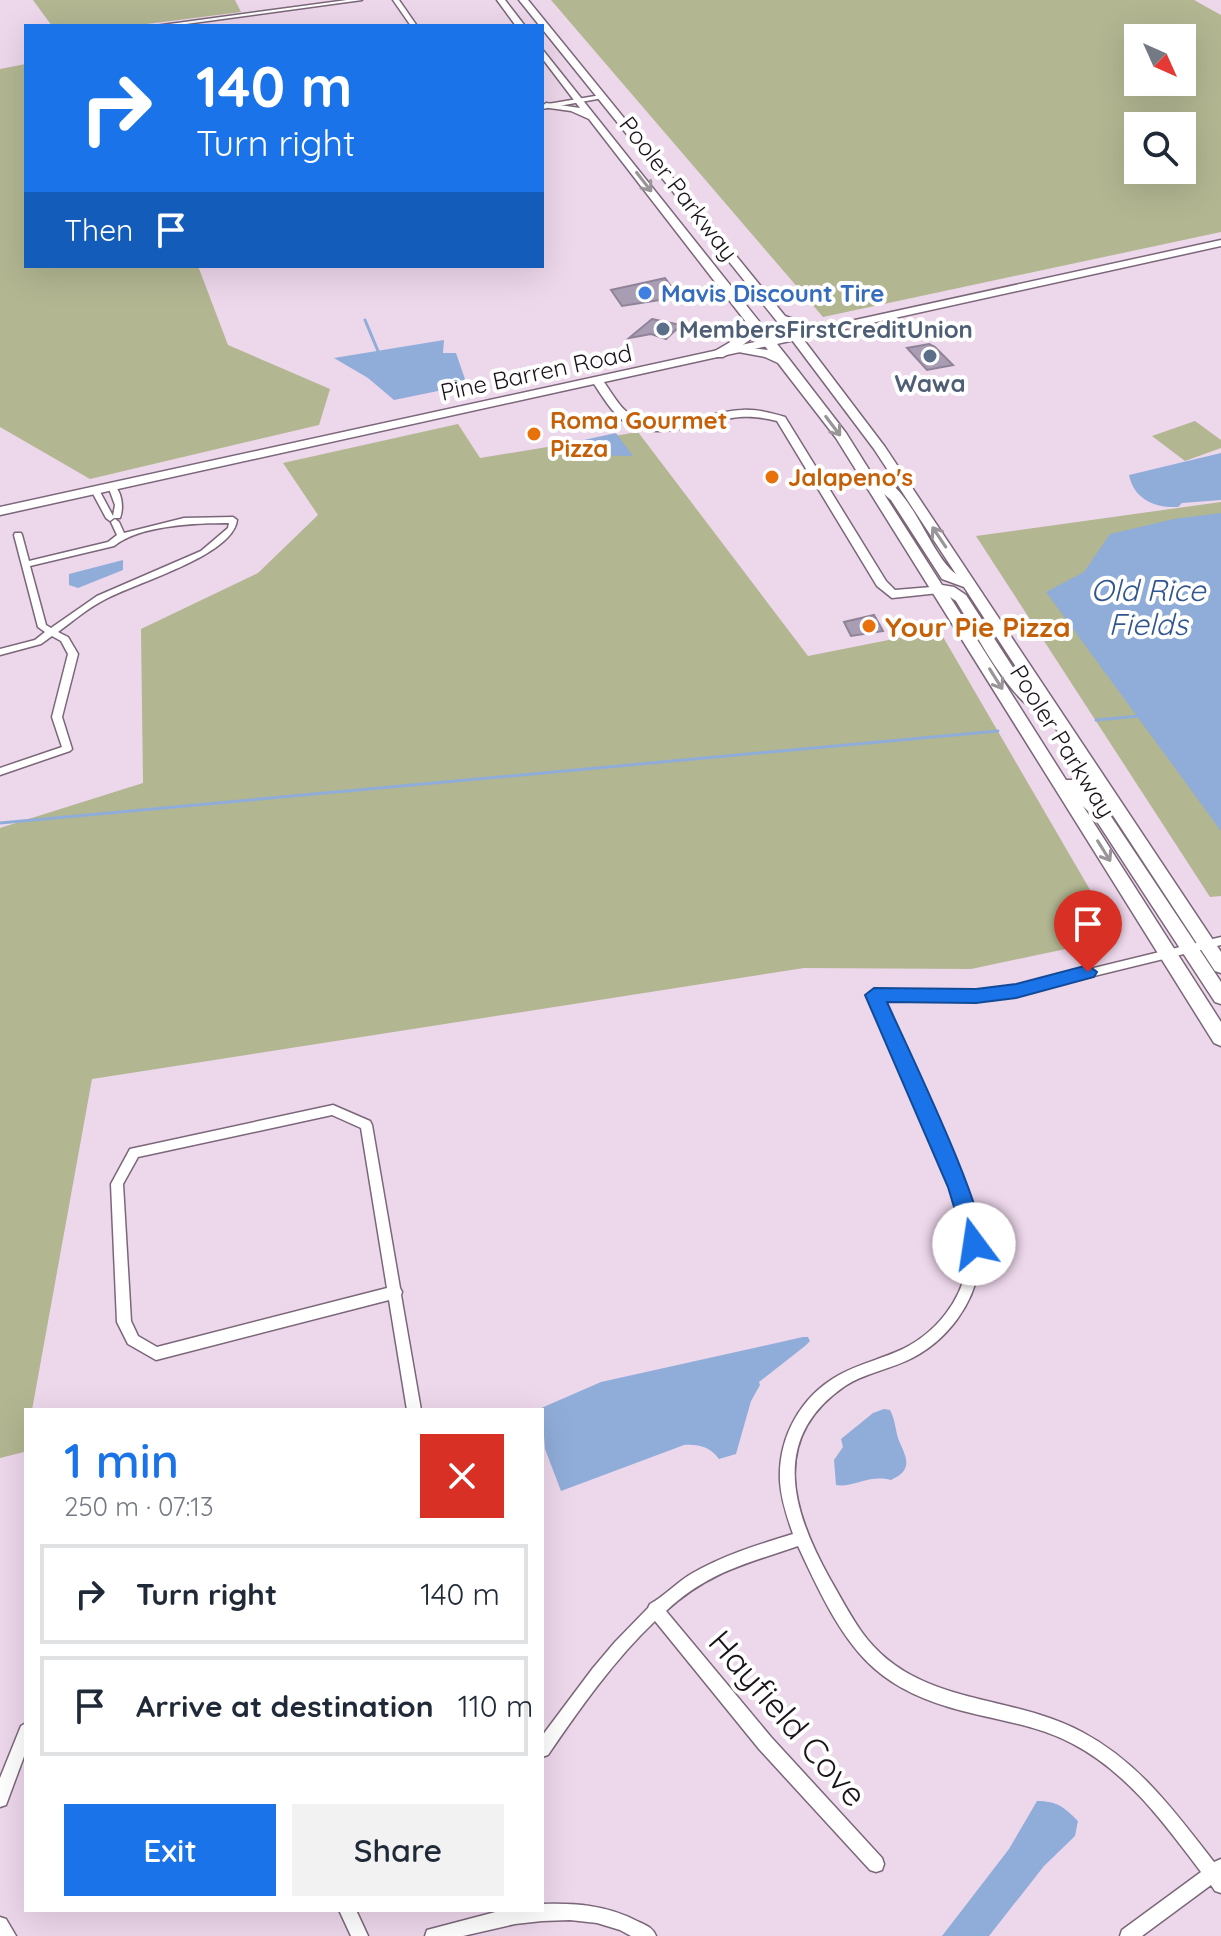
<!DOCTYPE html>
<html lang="en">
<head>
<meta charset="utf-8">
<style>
	:root { --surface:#fff; --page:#f2f2f3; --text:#1f2937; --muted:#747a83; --line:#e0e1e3; --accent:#1a73e8 }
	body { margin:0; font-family:Quicksand,sans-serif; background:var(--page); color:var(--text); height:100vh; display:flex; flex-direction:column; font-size:30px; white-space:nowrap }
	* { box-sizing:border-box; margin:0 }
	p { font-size:26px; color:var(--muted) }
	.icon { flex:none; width:44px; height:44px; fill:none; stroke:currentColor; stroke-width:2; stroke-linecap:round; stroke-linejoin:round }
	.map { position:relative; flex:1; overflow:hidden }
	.drawer { position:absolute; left:24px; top:1408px; width:520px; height:504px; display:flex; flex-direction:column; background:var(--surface); border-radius:0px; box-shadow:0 8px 32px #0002 }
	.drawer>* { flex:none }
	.hud { position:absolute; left:24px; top:24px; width:520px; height:244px; border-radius:0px; box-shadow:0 8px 32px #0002; background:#1a73e8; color:#fff; overflow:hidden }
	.needle { width:52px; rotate:135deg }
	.fabs { position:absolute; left:1124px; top:24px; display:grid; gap:16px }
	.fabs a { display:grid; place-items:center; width:72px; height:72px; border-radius:0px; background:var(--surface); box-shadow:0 8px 32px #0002; font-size:40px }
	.pin { position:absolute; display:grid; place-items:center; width:68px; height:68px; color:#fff; margin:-82px -34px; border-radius:50% 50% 50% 0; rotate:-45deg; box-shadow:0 0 8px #0007 }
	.pin .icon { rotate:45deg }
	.me { position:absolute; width:88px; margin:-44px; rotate:346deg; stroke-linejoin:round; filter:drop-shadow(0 0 6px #0008) }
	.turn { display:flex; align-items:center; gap:28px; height:168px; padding:0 40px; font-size:36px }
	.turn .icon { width:104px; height:104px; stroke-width:2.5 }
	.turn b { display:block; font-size:56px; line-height:68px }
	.then { display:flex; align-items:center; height:76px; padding:0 40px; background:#0003; gap:16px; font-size:30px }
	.round { display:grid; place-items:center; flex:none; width:84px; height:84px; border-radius:0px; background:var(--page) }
	.summary { display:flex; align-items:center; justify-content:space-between; height:136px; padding:0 40px }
	h1 { font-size:48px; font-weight:600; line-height:60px; color:var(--accent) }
	.cta { display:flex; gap:16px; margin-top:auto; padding:16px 40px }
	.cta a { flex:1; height:92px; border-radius:0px; background:var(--accent); color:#fff; font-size:32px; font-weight:600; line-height:92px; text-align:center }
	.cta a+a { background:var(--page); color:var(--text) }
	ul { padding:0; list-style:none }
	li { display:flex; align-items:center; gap:24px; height:100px; margin:0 16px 12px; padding:0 24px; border:4px solid var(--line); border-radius:0px }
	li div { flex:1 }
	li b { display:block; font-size:30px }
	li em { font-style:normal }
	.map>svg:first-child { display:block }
	.green { fill:#b2b691; fill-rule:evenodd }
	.water { fill:#90add9 }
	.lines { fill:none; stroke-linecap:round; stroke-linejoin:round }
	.stream { stroke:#90add9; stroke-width:3 }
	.building { fill:#a99db3; stroke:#8f8399; stroke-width:2 }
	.street-casing { stroke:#7b6779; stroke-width:3 }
	.secondary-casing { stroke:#7b6779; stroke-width:3 }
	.primary-casing { stroke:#7b6779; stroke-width:3 }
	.street { fill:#fff; fill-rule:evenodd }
	.secondary { fill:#fff; fill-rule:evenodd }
	.primary { fill:#fff; fill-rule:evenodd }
	.oneway { stroke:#999598 }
	.route { fill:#1a73e8; stroke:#114b97; stroke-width:2 }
	.shop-dot { fill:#3f7fe0; stroke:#fff; stroke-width:3 }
	.service-dot { fill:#5c6f8a; stroke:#fff; stroke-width:3 }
	.food-dot { fill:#e8710a; stroke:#fff; stroke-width:3 }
	.labels { text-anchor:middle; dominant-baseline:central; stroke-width:8; stroke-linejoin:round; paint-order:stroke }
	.far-street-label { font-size:24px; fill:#1c141b; stroke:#fff }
	.far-shop-label { font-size:24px; font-weight:bold; fill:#366cbe; stroke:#fff; text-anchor:start }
	.far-service-label { font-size:24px; font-weight:bold; fill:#4e5e75; stroke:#fff; text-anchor:start }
	.far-food-label { font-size:24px; font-weight:bold; fill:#c56008; stroke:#fff; text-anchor:start }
	.food-label { font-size:28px; font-weight:bold; fill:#c56008; stroke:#fff; text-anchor:start }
	.water-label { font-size:30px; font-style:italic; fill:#32568f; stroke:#fff }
	.near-street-label { font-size:34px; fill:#1c141b; stroke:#fff }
</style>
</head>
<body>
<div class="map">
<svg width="1221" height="1936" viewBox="0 0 1221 1936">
	<rect width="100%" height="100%" fill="#edd7eb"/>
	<!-- green -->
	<g class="green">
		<path d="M33 0H235L241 12 131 26H52Z"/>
		<path d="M551 0H1194L1221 15V232L823 317ZM1138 38H1182V82H1138ZM1182 126V170H1138V126Z"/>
		<path d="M26 64V266H198L228 345 330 389 319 425 90 479 0 427V69Z"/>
		<path d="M1195 421 1221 440V448L1185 461 1152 436Z"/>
		<path d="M458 424 480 458 638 432 808 656 939 630 1118 938 971 969 804 968 92 1079 32 1410H26L24 1452 0 1458V828L143 783 141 629 258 573 318 515 283 463Z"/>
		<path d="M1221 502V896L1210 897 976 536Z"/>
	</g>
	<!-- water -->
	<g class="water">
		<path d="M444 340 443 353H456L467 385 394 400 368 378 334 358Z"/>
		<path d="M616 433 633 456 576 455 556 446Z"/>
		<path d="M1221 453V500L1182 503 1178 507C1156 508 1134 500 1129 475Z"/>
		<path d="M1221 513V831L1046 592 1084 572 1110 534 1174 519Z"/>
		<path d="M123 560V570L78 588 69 585V574Z"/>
		<path d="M803 1337H808L810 1341 805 1346 759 1382 760 1385 751 1401 736 1454 719 1459C710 1447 699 1444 684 1445L561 1491 545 1449 542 1410 539 1409 601 1382Z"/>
		<path d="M884 1409 890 1410C896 1421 895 1432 900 1443 907 1459 913 1470 891 1480 868 1474 854 1488 836 1485L834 1460 843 1447 841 1439 873 1413Z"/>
		<path d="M1037 1801C1057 1801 1064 1807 1078 1821L1075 1836 1044 1866 989 1936H942L1009 1849Z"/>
	</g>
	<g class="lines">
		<!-- stream -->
		<g class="stream">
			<path d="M365 320 378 351"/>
			<path d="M1096 720 1139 716"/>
			<path d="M0 823 998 731"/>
		</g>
	</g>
	<!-- building -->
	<g class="building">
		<path d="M665 278 679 297 622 306 611 290Z"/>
		<path d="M652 319 681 325 666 339 651 334 629 338Z"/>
		<path d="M929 344 935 347 953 365 927 370 907 348Z"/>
		<path d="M874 615 883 631 851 636 844 622Z"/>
	</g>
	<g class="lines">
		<!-- street casing -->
		<g class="street-casing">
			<g id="street">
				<path d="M347 0H362L171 26H155Z"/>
				<path d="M393 0H399L417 26H411Z"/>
				<path d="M601 95 604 97 603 98 542 109V105Z"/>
				<path d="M109 484H112C122 490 124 507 120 518H114L110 521 106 518 91 490 95 488H98L113 516 115 505 108 486Z"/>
				<path d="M233 517 237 520C233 556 134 583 104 600 88 608 73 621 58 632L68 637 78 654 62 717 72 749 70 751 0 775V768L62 747 52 717 68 654 61 641 52 636 41 644 0 655V649L35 640 45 632 38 627 14 535 15 533H21L22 535 29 561 108 542 117 535 111 522 115 519 119 522 124 533 184 518ZM229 523 228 528 201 551 97 596 51 628 46 625 30 566 114 546C140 525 196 523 229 523Z"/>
				<path d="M1221 937V945L1016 995 976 1000 882 999C897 1035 911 1070 927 1105 948 1151 985 1206 980 1258 977 1303 946 1343 906 1361 886 1370 863 1374 845 1386 769 1438 792 1511 830 1579 840 1596 849 1614 861 1631 915 1707 1007 1692 1082 1732 1139 1762 1175 1812 1214 1862L1221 1859V1893L1215 1891 1211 1885 1142 1936H1120L1122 1930 1201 1872C1164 1823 1128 1773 1073 1744 1038 1725 1000 1721 963 1711 932 1703 900 1691 875 1669 841 1640 817 1587 798 1546 746 1564 708 1572 666 1611L771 1737 882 1858 884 1864 882 1870 876 1872 870 1870 759 1749 655 1621C614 1660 580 1708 548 1755L542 1757V1736L593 1668 615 1642 648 1608 650 1604C665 1596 677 1582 691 1574 724 1555 757 1545 793 1534 787 1517 781 1499 780 1481 778 1437 801 1396 839 1375 857 1365 877 1360 896 1352 935 1336 966 1298 968 1255 970 1200 935 1150 913 1101 898 1066 884 1030 868 995L870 992H976L1016 987Z"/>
				<path d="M333 1105 370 1121 372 1125 400 1288 402 1292 401 1295 421 1410H407L389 1300 156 1360 128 1344 117 1322 111 1184 130 1149ZM332 1115 361 1128 387 1288 157 1347 138 1336 131 1321 123 1184 138 1157Z"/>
				<path d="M26 1723V1751L6 1805 0 1807V1778L21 1726Z"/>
				<path d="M542 1904C575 1903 607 1905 637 1921 645 1925 653 1927 656 1936H631L620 1930 597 1923 570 1920 542 1921 515 1924 463 1936H425L427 1930 503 1910H542Z"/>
				<path d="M339 1910H356L368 1936H351Z"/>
				<path d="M0 1917 6 1919 16 1936H0Z"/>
			</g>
		</g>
		<!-- secondary casing -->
		<g class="secondary-casing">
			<path id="secondary" d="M1221 240V246L604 382C613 395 622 412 637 419 663 433 712 411 742 410 757 409 771 413 785 417L886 581 895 590 944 586 945 589 939 593 892 598 877 586 777 421C765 418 753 416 740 417 706 419 657 444 625 422 612 413 603 397 594 384L0 515V507Z"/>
		</g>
		<!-- primary casing -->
		<g class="primary-casing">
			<g id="primary">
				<path d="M497 0H505L525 26H516Z"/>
				<path d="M519 0H528L785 316 804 323 834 324 840 328 834 332 794 327 885 447 1221 952V973L1215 971 1047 715C1015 712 973 628 956 601L950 597 1066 780H1077L1106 809 1221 982V1004L1215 1002 1094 817 1083 806 1221 1022V1046L1214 1043 836 438 778 363 765 357 733 351 723 357H715V351L744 334 746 322 589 119 571 111 542 107 546 103 580 108 542 58V49L789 359 846 433 873 476C909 478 929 555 956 574L874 449 792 340ZM756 335 768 350 740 347ZM884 494 891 500 942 579 964 587 1031 690 1023 683 966 595 954 587 942 585Z"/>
			</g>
		</g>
		<!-- street -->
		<use href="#street" class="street"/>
		<!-- secondary -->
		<use href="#secondary" class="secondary"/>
		<!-- primary -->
		<use href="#primary" class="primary"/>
	</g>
	<!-- one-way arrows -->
	<defs><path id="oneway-shaft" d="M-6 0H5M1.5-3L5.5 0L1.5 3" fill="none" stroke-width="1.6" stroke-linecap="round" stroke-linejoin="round" transform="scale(2)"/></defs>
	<g class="oneway">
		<use href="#oneway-shaft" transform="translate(644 182) rotate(52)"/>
		<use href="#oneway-shaft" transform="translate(833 426) rotate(53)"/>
		<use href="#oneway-shaft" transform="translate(939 537) rotate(-124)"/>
		<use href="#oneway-shaft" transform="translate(996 679) rotate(58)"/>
		<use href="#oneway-shaft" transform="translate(1104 851) rotate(58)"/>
	</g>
	<!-- route -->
	<path class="route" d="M1088 965 1097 972 1094 977 1016 998 976 1003 887 1002C903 1039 994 1224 982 1250L974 1253 967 1250 948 1187 865 995 874 988 976 989 1016 984Z"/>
	<!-- markers -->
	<circle class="shop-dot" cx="645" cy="293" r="8"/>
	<g class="service-dot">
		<circle cx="663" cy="329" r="8"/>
		<circle cx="930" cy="356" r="8"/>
	</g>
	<g class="food-dot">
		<circle cx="534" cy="434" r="8"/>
		<circle cx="772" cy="477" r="8"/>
		<circle cx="869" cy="626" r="8"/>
	</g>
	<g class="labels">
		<!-- far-street labels -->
		<g class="far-street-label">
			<text transform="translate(679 188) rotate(52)">Pooler Parkway</text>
			<text transform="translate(536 372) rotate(-12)">Pine Barren Road</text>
			<text transform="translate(1063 741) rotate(58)">Pooler Parkway</text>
		</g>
		<!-- far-shop labels -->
		<g class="far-shop-label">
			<text x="661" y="293">Mavis Discount Tire</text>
		</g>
		<!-- far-service labels -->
		<g class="far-service-label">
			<text x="679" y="329">MembersFirstCreditUnion</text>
			<text x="930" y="383" text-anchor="middle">Wawa</text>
		</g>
		<!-- far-food labels -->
		<g class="far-food-label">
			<text x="550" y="420">Roma Gourmet<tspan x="550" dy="28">Pizza</tspan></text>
			<text x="788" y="477">Jalapeno's</text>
		</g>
		<!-- food labels -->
		<g class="food-label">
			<text x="885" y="626">Your Pie Pizza</text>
		</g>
		<!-- water labels -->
		<g class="water-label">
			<text x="1148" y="590">Old Rice<tspan x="1148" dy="34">Fields</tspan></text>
		</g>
		<!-- near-street labels -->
		<g class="near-street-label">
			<text transform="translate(788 1718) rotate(49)">Hayfield Cove</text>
		</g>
	</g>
</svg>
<div class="fabs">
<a><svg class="needle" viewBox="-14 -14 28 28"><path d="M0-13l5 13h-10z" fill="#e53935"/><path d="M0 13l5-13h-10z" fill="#747a83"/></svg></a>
<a><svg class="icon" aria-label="search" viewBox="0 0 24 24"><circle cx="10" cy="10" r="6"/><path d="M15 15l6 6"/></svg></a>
</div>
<div class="pin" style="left:1088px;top:972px;background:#d93025"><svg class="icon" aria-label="arrive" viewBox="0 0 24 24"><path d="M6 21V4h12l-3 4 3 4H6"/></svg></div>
<svg class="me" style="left:974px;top:1244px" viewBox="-20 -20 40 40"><circle r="19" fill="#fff"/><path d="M0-13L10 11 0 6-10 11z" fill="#1a73e8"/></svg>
<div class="hud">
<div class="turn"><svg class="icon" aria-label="right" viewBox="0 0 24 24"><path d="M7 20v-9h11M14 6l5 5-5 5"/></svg><div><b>140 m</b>Turn right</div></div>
<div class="then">Then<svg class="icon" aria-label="arrive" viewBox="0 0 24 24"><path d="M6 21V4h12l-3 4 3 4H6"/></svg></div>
</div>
<section class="drawer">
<div class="summary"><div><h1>1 min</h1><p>250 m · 07:13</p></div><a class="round" style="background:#d93025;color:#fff"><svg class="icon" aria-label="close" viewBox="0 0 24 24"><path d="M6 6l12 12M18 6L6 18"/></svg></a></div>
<ul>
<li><svg class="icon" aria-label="right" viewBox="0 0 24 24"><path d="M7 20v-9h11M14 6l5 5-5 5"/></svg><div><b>Turn right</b></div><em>140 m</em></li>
<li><svg class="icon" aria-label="arrive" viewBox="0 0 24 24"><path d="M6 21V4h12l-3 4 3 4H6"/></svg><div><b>Arrive at destination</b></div><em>110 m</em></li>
</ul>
<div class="cta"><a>Exit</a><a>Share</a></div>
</section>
</div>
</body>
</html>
